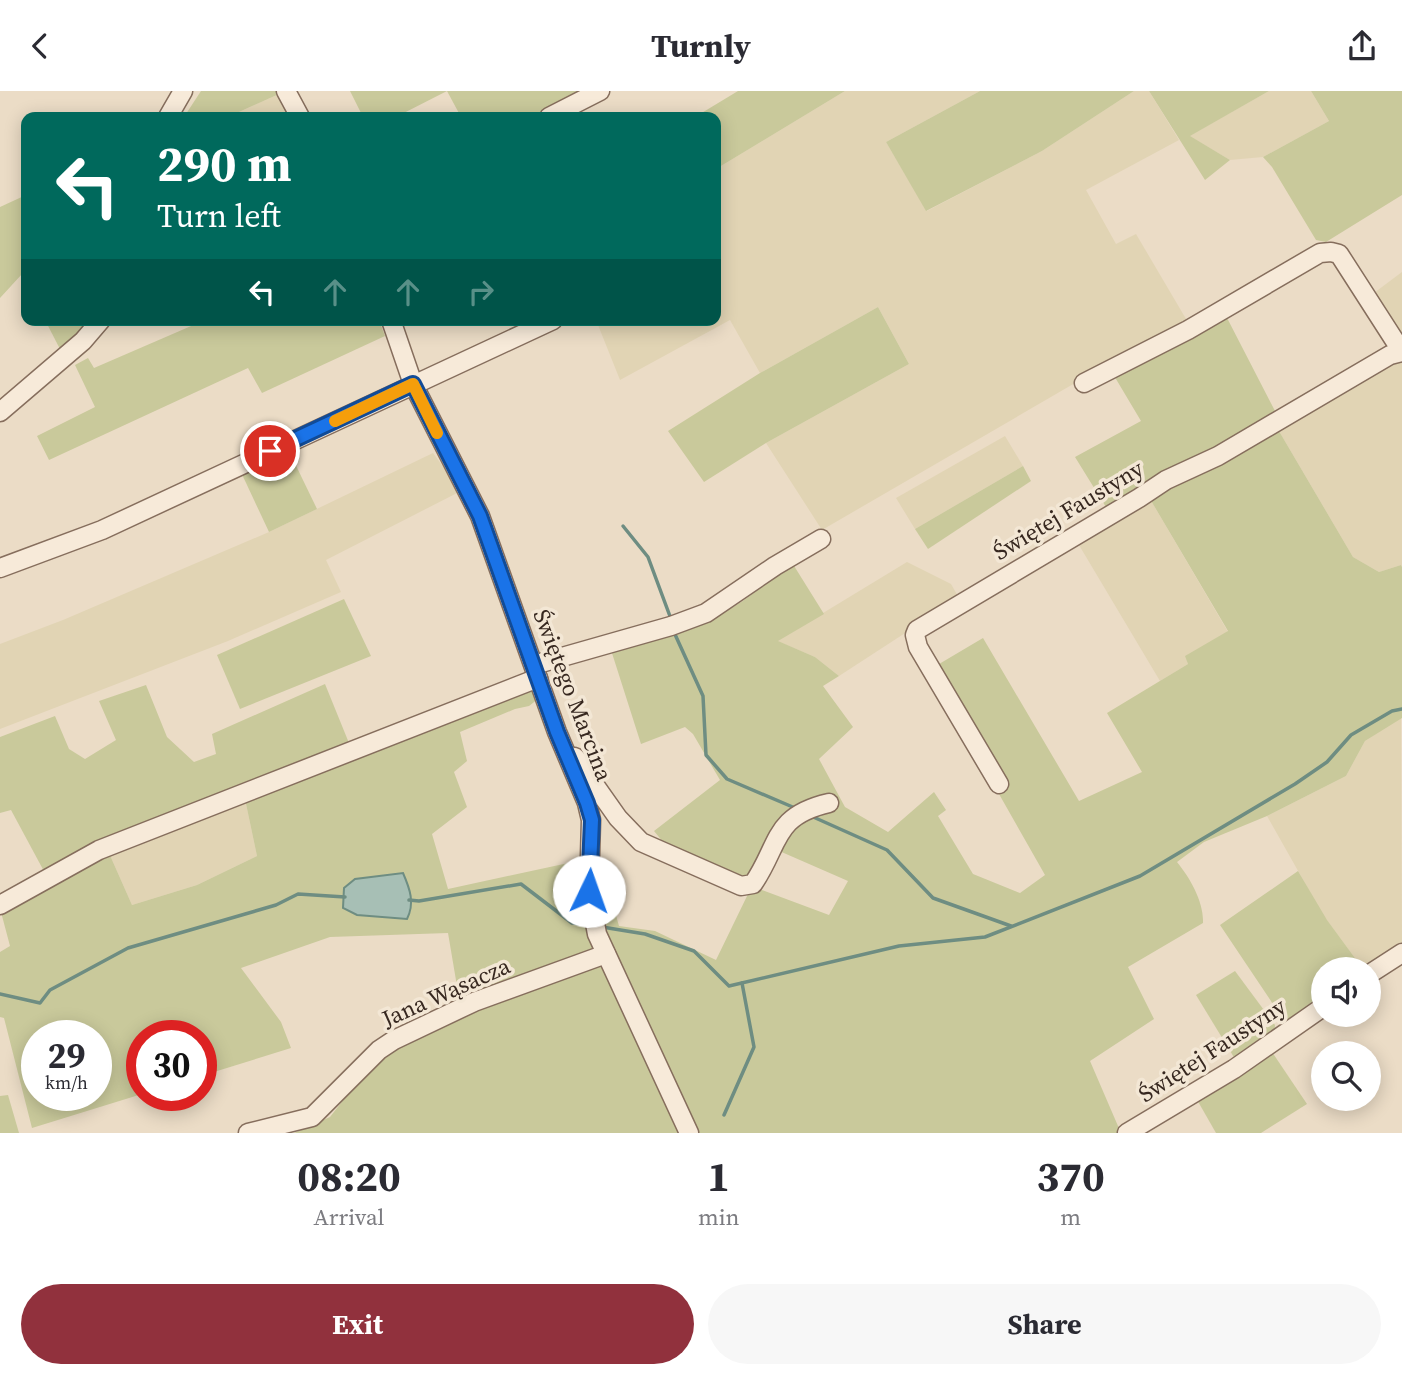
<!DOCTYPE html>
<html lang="en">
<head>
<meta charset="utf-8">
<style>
	:root { --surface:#fff; --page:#f7f7f7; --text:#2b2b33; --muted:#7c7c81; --accent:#91313d }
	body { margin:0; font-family:"Source Serif 4",serif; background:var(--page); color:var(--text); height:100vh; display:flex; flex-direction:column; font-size:26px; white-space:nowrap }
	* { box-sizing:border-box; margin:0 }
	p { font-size:23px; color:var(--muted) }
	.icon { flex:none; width:38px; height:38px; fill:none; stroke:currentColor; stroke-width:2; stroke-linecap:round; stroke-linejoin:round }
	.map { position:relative; height:1042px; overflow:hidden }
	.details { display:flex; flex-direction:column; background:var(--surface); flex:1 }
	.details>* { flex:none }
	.banner { position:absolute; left:21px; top:21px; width:700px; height:214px; border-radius:14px; box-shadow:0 4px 18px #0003; background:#00695c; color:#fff; overflow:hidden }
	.buttons { position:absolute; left:1311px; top:866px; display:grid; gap:14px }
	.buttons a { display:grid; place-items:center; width:70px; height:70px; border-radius:50%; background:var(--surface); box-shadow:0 4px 18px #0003; font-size:35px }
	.speed { position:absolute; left:21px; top:929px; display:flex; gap:14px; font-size:35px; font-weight:700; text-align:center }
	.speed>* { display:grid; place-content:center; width:91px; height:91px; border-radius:50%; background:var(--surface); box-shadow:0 4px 18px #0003; line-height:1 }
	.speed small { font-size:18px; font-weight:400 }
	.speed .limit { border:10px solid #d22; background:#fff; color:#111 }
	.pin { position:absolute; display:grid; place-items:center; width:60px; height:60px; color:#fff; margin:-30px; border:4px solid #fff; border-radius:50%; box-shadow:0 2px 7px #0007 }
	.me { position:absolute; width:77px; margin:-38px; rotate:3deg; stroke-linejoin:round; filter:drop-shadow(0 0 5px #0008) }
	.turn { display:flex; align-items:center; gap:24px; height:147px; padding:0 21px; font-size:32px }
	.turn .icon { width:91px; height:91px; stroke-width:2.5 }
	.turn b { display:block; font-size:49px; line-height:60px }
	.lanes { display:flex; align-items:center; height:66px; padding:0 21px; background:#0003; justify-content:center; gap:35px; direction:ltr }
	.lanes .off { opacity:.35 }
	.eta { display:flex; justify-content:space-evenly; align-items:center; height:119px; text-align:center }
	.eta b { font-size:42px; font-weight:700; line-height:49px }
	.primary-button { display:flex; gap:14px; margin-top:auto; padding:14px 21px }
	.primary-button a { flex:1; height:80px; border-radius:42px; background:var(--accent); color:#fff; font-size:28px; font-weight:700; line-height:80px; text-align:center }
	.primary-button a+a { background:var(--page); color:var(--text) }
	header { display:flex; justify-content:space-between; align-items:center; height:91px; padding:0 21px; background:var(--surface); font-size:32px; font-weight:700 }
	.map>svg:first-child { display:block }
	.farmland { fill:#e1d4b4 }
	.green { fill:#c9c99b; fill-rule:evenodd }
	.water { fill:#a7bfb5; stroke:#6e8d82; stroke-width:2 }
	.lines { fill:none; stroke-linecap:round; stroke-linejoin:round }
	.stream { stroke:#6e8d82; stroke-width:3.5 }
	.minor-casing { stroke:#866e5d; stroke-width:21 }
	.minor { stroke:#f7ead9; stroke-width:18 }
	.route-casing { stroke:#114b97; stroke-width:18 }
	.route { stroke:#1a73e8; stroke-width:12 }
	.slow { stroke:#f59e0b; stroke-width:12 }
	.labels { text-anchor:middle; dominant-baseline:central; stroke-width:7; stroke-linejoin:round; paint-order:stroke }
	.street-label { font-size:23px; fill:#372820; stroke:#f3e7d5 }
</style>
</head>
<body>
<header><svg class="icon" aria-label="back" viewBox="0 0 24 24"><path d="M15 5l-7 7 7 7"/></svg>Turnly<svg class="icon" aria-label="share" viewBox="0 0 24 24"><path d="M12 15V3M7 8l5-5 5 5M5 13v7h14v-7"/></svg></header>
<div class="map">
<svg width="1402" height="1042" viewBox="0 0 1402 1042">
	<rect width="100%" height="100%" fill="#ebdcc6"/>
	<!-- farmland -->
	<g class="farmland">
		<path d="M845 0H980L886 51 927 120 1042 60 1134 0H1149L1179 49 1086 99 1116 153 1136 143 1189 233 1106 274 822 439 766 352 909 273 878 216 760 282 730 229 620 289 596 229H716V78Z"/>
		<path d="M1269 0H1311L1329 30 1263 66 1230 69 1189 45Z"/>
		<path d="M279 3 290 26H228Z"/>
		<path d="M1402 181V253L1370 205Z"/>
		<path d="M1392 269 1402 271V476L1401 474 1379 481 1353 466 1276 335Z"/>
		<path d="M1005 345 1023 375 915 438 896 407Z"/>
		<path d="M433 362 461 400 326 469 341 501 228 550 0 638V553L63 529 269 441Z"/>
		<path d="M1150 408 1228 541 1186 565 1188 573 1160 590 1076 449Z"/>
		<path d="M907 471 951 493 959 507 839 585 815 566 777 550Z"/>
		<path d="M1401 626 1402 853 1363 878 1323 824 1267 725 1346 685 1365 650Z"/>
		<path d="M245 708 257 765 197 794 132 814 109 762Z"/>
	</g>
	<!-- green -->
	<g class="green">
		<path d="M201 0H277L279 3 228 26H184Z"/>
		<path d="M350 0H589L538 26H461L447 0 396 26H363Z"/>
		<path d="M738 0H845L716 78V26H695Z"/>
		<path d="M980 0H1134L1042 60 926 120 886 51Z"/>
		<path d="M1149 0H1269L1190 45 1230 69 1205 89Z"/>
		<path d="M1311 0H1402V104L1326 151 1316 149 1272 76 1263 66 1329 30Z"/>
		<path d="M26 104V190L22 183 0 207V116Z"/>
		<path d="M878 216 909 273 766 352 704 391 668 340 760 282Z"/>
		<path d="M1225 223 1275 320 1272 326 1109 421 1075 366 1141 330 1113 283Z"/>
		<path d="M45 229H91L61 260Z"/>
		<path d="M205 229H379L385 245 262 302 248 277 49 369 37 345 95 316 75 274 88 267 94 277Z"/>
		<path d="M1276 335 1353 466 1379 481 1401 474 1402 476V627L1365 650 1346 685 1267 725 1204 751 1177 771C1190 787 1204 811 1203 832L1128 876 1154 928 1090 970 1121 1042H294L330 1026 355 994 389 964 420 943 478 917 613 867C605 834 595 805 601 772L619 835 655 840 716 869 748 803 759 798 829 824 848 790 777 759 790 722 779 728 754 785 746 790 668 757 654 740 720 689 693 643 685 636 641 653 611 559 703 527C738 522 765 491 791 470L824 523 778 550 815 566 839 585 823 595 853 636 819 668 845 716 888 741 934 701 946 719 938 725 973 783 1020 802 1045 784 999 703 1002 685 934 576 983 547 1079 710 1142 681 1107 622 1188 573 1185 565 1228 540 1150 408Z"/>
		<path d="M287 356 317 418 269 441 239 377Z"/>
		<path d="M1023 375 1031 390 928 458 915 438Z"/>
		<path d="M344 508 371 565 240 618 217 564Z"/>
		<path d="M325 593 351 657 131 737 77 761 46 784 11 719 0 722V646L55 625 69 658 85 668 116 649 99 610 146 594 167 646 194 671 216 663 212 643Z"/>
		<path d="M533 593 538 608 529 615 515 618 460 641 467 670 454 681 467 716 432 743 448 798 573 771 583 787 596 857 574 867 459 907 448 842 330 846 241 877 281 931 291 957 201 985V945H142V1003L32 1037 4 927 0 926V861L10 855 1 821 109 762 132 814 197 794 257 765 245 708ZM37 945H96V1004H37Z"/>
		<path d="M1298 780 1327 829 1363 878H1323V908L1287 934 1220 834Z"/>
		<path d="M1235 880 1275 934 1274 944 1235 968 1196 904Z"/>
		<path d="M1270 958 1307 1013 1261 1042H1216L1196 1007Z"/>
		<path d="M8 1004 19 1042H0V1005Z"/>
	</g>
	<!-- water -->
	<path class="water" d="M403 782C410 798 415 812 407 828L357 824 343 817 344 797 355 788Z"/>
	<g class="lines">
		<!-- stream -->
		<g class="stream">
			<path d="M623 435 648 466 671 528"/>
			<path d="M673 539 703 605 706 664 727 688 795 717"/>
			<path d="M811 725 887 759 933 807 1011 835"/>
			<path d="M409 809 419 810 521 793 572 832 589 834"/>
			<path d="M602 836 645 843 694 860 729 895 899 855 985 846 1140 785 1295 693 1327 671 1351 644 1392 620 1402 618"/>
			<path d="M0 903 40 912 50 899 128 857 276 814 298 803 345 806"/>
			<path d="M724 1024 754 956 742 892"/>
		</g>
		<!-- minor casing -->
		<g class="minor-casing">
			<g id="minor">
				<path d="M286 0 300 26"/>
				<path d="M168 26 183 0"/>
				<path d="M549 26 600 0"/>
				<path d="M391 229 413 293 480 425 557 641 587 712 591 729 589 800 597 843 689 1042"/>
				<path d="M1084 292 1188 239 1320 162 1331 161 1339 163 1402 261"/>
				<path d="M0 321 83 250 101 229"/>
				<path d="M0 477 102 439 553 229"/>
				<path d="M534 574 671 535 706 522 775 475 821 448"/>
				<path d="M575 666 618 727 641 751 741 795 753 793C780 754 772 725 829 712"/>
				<path d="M999 693 918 556 915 544 917 539 1139 407 1166 389 1218 365 1390 264 1402 261"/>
				<path d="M0 814 99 759 538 587"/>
				<path d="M1368 884 1402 862"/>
				<path d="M248 1042 312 1026 379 959 394 949 474 911 606 863"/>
				<path d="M1127 1042 1234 978 1323 916"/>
			</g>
		</g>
		<!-- minor -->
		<use href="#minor" class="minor"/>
	</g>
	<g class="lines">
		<!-- route casing -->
		<g class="route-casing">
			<path id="route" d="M270 360 413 293 480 425 557 641 587 712 592 729 589 800"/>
		</g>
		<!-- route -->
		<use href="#route" class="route"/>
		<!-- slow -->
		<path class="slow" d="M335 330 413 293 437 342"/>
	</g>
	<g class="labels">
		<!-- street labels -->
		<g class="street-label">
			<text transform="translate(1068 419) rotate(-31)">Świętej Faustyny</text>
			<text transform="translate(573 604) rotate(69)">Świętego Marcina</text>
			<text transform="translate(446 901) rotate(-24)">Jana Wąsacza</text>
			<text transform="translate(1212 959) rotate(-33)">Świętej Faustyny</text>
		</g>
	</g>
</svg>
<div class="buttons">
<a><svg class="icon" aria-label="sound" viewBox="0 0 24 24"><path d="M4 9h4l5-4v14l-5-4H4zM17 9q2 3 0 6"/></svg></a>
<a><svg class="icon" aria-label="search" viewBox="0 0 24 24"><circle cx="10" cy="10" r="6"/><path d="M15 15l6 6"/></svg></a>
</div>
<div class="speed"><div>29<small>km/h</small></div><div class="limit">30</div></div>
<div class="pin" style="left:270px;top:360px;background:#d93025"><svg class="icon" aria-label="arrive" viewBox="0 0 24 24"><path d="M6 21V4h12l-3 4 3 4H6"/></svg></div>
<svg class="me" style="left:589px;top:800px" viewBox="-20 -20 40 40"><circle r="19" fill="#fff"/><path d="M0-13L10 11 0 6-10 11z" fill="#1a73e8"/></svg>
<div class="banner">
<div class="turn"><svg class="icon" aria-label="left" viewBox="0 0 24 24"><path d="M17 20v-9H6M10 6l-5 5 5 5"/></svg><div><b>290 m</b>Turn left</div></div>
<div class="lanes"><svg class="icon" aria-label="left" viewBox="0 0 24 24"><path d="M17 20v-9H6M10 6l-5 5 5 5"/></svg><svg class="icon off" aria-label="ahead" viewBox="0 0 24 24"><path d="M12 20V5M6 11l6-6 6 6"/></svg><svg class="icon off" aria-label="ahead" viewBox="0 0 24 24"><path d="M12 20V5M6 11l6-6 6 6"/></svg><svg class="icon off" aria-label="right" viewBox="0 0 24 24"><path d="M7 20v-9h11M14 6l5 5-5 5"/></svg></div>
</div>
</div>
<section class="details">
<div class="eta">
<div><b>08:20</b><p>Arrival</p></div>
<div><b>1</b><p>min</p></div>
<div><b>370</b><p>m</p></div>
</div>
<div class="primary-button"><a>Exit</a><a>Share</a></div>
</section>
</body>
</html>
